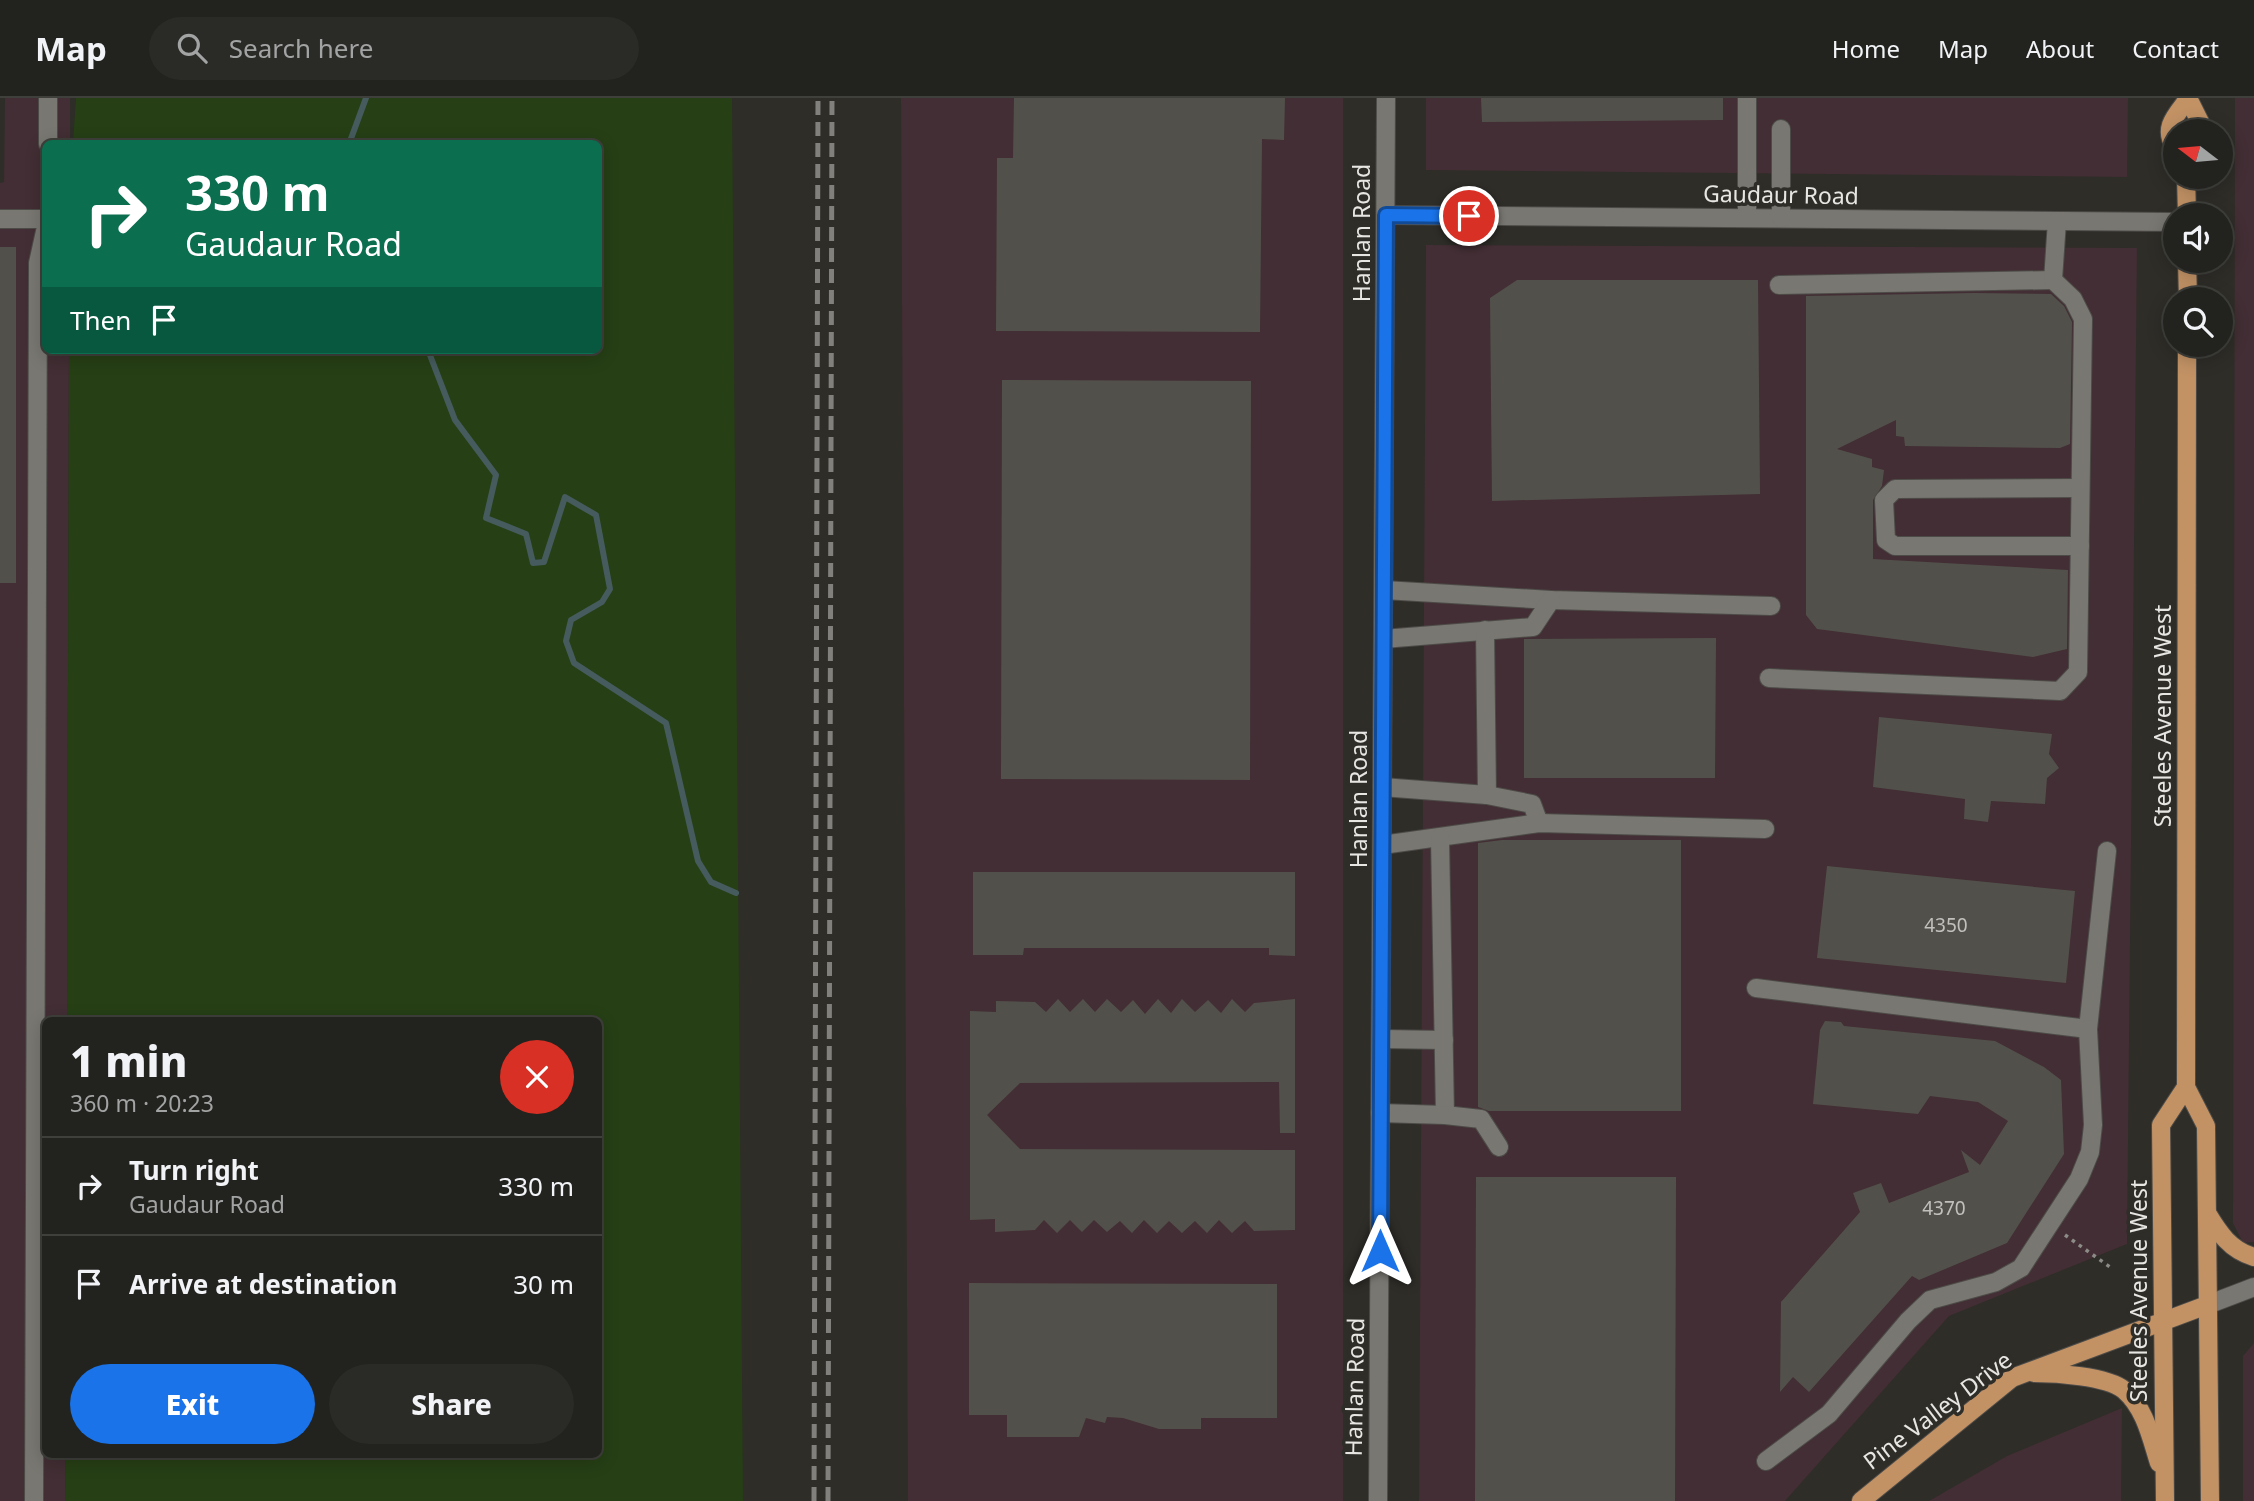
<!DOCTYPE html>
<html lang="en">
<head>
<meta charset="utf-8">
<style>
	:root { --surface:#22221e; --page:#2a2a27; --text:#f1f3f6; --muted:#a2a4a4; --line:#3f3f3c; --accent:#1a73e8 }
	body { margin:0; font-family:"Noto Sans",sans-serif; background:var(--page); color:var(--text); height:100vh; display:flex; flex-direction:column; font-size:26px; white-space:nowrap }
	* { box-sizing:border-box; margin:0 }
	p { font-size:23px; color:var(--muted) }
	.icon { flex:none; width:38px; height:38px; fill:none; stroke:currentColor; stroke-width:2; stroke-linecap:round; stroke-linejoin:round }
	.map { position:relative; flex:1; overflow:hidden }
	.details { position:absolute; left:42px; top:919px; width:560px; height:441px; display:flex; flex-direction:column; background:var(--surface); border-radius:10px; box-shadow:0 4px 18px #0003,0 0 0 2px var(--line) }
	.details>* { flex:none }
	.banner { position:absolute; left:42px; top:42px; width:560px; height:214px; border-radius:10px; box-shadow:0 4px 18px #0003,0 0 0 2px var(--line); background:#0b6e4f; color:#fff; overflow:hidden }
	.needle { width:46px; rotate:286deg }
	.controls { position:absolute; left:2163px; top:21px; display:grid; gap:14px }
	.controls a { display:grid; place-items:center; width:70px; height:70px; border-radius:50%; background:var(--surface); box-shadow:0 4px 18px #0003,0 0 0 2px var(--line); font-size:35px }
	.pin { position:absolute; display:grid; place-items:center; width:60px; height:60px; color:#fff; margin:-30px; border:4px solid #fff; border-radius:50%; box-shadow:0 2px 7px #0007 }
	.me { position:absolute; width:77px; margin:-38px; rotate:0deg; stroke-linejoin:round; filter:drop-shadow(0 0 5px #0008) }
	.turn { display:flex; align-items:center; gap:24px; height:147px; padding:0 28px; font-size:32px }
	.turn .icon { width:91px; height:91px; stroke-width:2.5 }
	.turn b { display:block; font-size:49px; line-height:60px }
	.then { display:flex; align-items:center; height:66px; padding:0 28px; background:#0003; gap:14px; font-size:26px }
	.round { display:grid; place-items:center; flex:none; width:74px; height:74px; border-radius:37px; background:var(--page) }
	.headline { display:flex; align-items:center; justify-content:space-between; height:119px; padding:0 28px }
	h1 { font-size:42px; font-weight:800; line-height:52px }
	.primary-button { display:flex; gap:14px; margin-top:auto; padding:14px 28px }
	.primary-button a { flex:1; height:80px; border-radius:42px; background:var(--accent); color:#fff; font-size:28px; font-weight:800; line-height:80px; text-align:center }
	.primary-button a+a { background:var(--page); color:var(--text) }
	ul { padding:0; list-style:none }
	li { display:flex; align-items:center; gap:21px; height:98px; padding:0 28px; border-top:2px solid var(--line) }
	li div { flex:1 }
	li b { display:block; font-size:26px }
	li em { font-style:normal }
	header { display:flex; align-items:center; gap:42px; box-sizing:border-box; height:98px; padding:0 35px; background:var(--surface); border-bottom:2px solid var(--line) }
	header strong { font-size:33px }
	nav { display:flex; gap:38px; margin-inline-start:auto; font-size:24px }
	.search { width:490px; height:63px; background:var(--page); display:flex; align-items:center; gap:18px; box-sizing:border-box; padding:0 24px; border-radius:38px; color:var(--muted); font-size:26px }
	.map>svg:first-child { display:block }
	.industrial { fill:#422e34 }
	.green { fill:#263f15 }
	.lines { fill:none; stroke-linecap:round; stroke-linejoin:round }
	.stream { stroke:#455b5d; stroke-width:6 }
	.building { fill:#52504b }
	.minor-casing { stroke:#4d4b48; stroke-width:20 }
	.major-casing { stroke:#4d4b48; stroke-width:20 }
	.path { stroke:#8c8b87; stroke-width:3.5; stroke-dasharray:3.5 5; stroke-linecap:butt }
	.minor { stroke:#797771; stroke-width:18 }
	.major { stroke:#c29265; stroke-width:18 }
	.rail { stroke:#81807c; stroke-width:5; stroke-dasharray:14 7; stroke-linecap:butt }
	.route-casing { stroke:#114b97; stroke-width:18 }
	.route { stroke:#1a73e8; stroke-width:12 }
	.labels { text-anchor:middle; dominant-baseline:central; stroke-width:7; stroke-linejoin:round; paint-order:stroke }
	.number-label { font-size:19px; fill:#c2c0bd }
	.street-label { font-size:23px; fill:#e7e6e3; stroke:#2e2d28 }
</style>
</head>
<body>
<header>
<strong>Map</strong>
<div class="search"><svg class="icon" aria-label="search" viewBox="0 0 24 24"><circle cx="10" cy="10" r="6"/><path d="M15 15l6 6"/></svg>Search here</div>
<nav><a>Home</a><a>Map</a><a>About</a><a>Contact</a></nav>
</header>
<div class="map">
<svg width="2254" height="1403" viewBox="0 0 2254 1403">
	<rect width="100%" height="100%" fill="#2e2d28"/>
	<!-- industrial -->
	<g class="industrial">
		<path d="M5 0H70V45L46 46V252H69L67 922H46V1356H66L65 1403H0V85L4 84Z"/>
		<path d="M901 0H1343V1403H908Z"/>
		<path d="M1426 0H2128L2127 79 1426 72Z"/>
		<path d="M2235 0H2254V1144L2243 1145 2233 1125Z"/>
		<path d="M1426 147 2137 150 2127 1146 1949 1218 1785 1403H1419Z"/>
		<path d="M2254 1245V1403H2243V1258Z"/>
		<path d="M2122 1310 2121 1403H1929L2007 1358Z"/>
	</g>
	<!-- green -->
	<path class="green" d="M76 0H732L743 1403H65L66 1356H598V922H67L69 252H598V46L73 45Z"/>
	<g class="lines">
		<!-- stream -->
		<g class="stream">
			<path d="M349 46 366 0"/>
			<path d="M428 252 455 322 496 377 486 420 526 436 533 465 544 464 565 399 596 417 610 491 602 504 571 522 566 543 574 565 666 625 698 763 711 784 736 795"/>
		</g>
	</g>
	<!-- building -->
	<g class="building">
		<path d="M1014 0H1285L1284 42 1262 41 1260 234 996 233 997 60H1013Z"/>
		<path d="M1481 0H1723V22L1482 24Z"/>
		<rect x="0" y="149" width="16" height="336"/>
		<path d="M1517 182H1758L1760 396 1492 403 1490 200Z"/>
		<path d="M1974 195 2051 196 2064 208 2072 224 2070 346 2060 350 1905 348 1904 339 1896 338V322L1837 351 1872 361V369L1884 372 1882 388 1873 402V461L2068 472 2067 551 2033 559 1817 531 1806 517V198Z"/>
		<path d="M1002 282 1251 283 1250 682 1001 681Z"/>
		<path d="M1716 540 1715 680H1524V541Z"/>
		<path d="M1879 619 2052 636 2049 656 2059 670 2047 680 2045 706 1991 703 1988 724 1964 721 1965 701 1873 689Z"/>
		<path d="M1502 742H1681V1013H1489L1478 1009V745Z"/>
		<path d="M1827 768 2075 793 2066 885 1817 860Z"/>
		<path d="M973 774H1295V858L1269 857V850H1024L1023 857H973Z"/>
		<path d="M1058 901 1070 914 1083 901 1095 914 1107 901 1121 914 1133 902 1145 916 1158 901 1171 915 1182 901 1195 914 1208 902 1221 915 1232 901 1245 914 1254 905 1295 901V1035H1280L1279 984 1020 985 987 1017 1020 1051 1295 1052V1132L1254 1133 1245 1123 1232 1135 1219 1122 1207 1135 1195 1123 1182 1135 1169 1123 1157 1135 1144 1122 1132 1135 1120 1123 1107 1134 1094 1122 1082 1134 1070 1122 1057 1135 1044 1122 1035 1132 995 1134V1121L970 1122V913L996 914V903L1035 904 1046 914Z"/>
		<path d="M1825 923 1841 924 1844 928 1995 943 2044 969 2061 982 2064 1056 2007 1145 1919 1182 1912 1178 1809 1294 1793 1279 1780 1294 1781 1204 1860 1114 1853 1095 1881 1085 1889 1105 1969 1074 1961 1052 1980 1067 2008 1023 1978 1004 1930 998 1918 1016 1813 1006 1820 932Z"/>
		<path d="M1476 1079H1676L1675 1403H1475Z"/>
		<path d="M969 1185 1277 1186V1320H1201V1331H1159L1123 1320 1107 1319 1105 1325 1086 1320 1079 1339H1007V1317H969Z"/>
	</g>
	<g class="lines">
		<!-- minor casing -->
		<g class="minor-casing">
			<g id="minor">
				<path d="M1747 0V120"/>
				<path d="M48 46V0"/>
				<path d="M1386 117 2175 124"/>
				<path d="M1781 120V31"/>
				<path d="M0 121H46"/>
				<path d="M1779 187 2053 182"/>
				<path d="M2080 448H1895L1886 442 1884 402 1895 391 2080 390"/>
				<path d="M1384 492 1551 502 1771 508"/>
				<path d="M1383 541 1533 529 1551 502"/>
				<path d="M1769 580 2060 593 2078 574 2083 221 2073 201 2053 182 2057 123"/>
				<path d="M1382 689 1487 697 1485 532"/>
				<path d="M1487 697 1532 706 1539 725"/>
				<path d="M1382 747 1539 725 1765 731"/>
				<path d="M1756 890 2088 931 2107 753"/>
				<path d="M1382 941 1444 942"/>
				<path d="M1380 1015 1445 1017 1440 740"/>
				<path d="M1445 1017 1481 1021 1499 1049"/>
				<path d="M2207 1207 2254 1189"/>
				<path d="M1766 1363 1829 1316 1908 1223 1930 1202 1996 1184 2021 1170 2079 1081 2090 1054 2093 1027 2088 931"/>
				<path d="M34 1403 38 165 46 129"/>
				<path d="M1378 1403 1386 0"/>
			</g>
		</g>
		<!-- major casing -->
		<g class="major-casing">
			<g id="major">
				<path d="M2188 0 2200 24 2201 33"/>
				<path d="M2175 49C2162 30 2176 17 2188 1"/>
				<path d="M2186 79 2187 117"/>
				<path d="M2187 163 2188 201"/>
				<path d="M2187 247 2186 989 2206 1028 2210 1403"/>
				<path d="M2207 1115C2219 1135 2230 1152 2254 1159"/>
				<path d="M2034 1275C2055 1275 2107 1278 2124 1292 2145 1310 2151 1340 2159 1365"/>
				<path d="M1861 1403 2012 1280 2207 1207"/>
				<path d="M2165 1403 2161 1027 2186 989"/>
			</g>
		</g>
		<!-- path -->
		<path class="path" d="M2065 1137 2110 1169"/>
		<!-- minor -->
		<use href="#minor" class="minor"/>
		<!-- major -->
		<use href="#major" class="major"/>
		<!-- rail -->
		<g class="rail">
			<path d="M814 1403 818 0"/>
			<path d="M828 1403 832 0"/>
		</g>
	</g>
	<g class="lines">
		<!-- route casing -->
		<g class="route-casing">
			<path id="route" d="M1380 1153 1386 117 1469 118"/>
		</g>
		<!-- route -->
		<use href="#route" class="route"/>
	</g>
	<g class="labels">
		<!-- number labels -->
		<g class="number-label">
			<text x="1946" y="827">4350</text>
			<text x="1944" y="1110">4370</text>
		</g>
		<!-- street labels -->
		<g class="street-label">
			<text transform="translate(1781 96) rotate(1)">Gaudaur Road</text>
			<text transform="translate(1361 135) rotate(-90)">Hanlan Road</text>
			<text transform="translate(2162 618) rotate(-90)">Steeles Avenue West</text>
			<text transform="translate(1358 701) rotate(-90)">Hanlan Road</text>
			<text transform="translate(2138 1193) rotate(-90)">Steeles Avenue West</text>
			<text transform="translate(1354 1289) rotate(-89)">Hanlan Road</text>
			<text transform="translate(1937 1312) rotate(-37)">Pine Valley Drive</text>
		</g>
	</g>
</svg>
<div class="controls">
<a><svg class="needle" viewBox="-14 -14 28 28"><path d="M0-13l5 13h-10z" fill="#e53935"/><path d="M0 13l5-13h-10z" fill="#a2a4a4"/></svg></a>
<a><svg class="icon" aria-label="sound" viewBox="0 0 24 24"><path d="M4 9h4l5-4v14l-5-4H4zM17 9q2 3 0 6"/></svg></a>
<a><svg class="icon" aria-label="search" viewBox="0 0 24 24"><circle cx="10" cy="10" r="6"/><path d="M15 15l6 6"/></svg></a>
</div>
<div class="pin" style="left:1469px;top:118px;background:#d93025"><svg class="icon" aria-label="arrive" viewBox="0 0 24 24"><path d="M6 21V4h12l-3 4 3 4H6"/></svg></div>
<svg class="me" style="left:1380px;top:1153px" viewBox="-20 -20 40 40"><path d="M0-17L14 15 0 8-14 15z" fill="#1a73e8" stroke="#fff" stroke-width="4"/></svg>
<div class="banner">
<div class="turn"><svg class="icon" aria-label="right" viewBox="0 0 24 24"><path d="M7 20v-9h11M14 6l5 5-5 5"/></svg><div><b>330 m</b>Gaudaur Road</div></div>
<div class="then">Then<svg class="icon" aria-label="arrive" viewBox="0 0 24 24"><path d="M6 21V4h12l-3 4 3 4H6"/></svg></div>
</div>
<section class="details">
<div class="headline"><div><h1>1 min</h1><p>360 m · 20:23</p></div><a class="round" style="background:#d93025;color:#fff"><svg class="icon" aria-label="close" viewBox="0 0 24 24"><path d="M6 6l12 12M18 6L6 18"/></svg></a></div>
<ul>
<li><svg class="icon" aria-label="right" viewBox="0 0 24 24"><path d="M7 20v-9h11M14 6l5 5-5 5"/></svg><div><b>Turn right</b><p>Gaudaur Road</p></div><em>330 m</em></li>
<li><svg class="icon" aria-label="arrive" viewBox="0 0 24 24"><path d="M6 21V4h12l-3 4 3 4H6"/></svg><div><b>Arrive at destination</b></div><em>30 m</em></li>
</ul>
<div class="primary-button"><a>Exit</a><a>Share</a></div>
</section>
</div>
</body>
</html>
